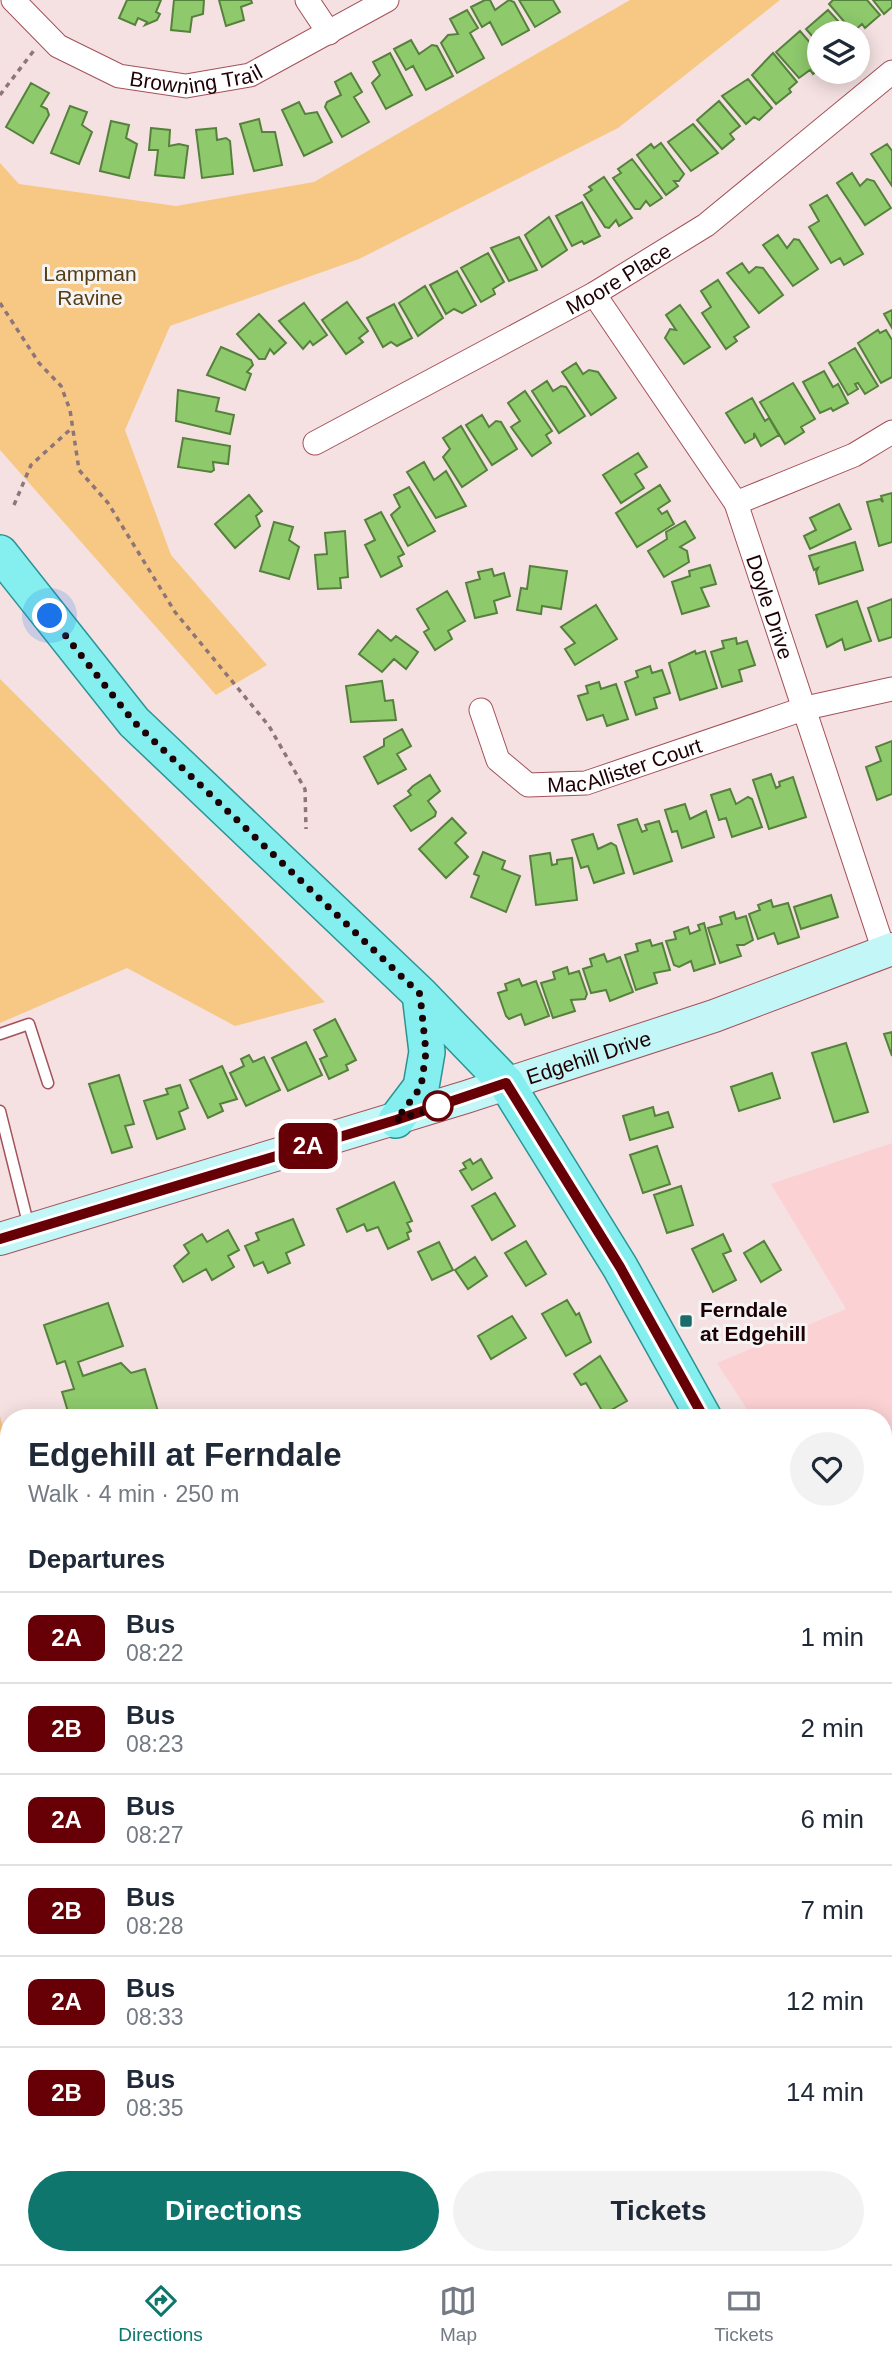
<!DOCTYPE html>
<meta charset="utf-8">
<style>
:root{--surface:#fff;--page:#f2f2f3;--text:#1f2937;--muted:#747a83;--line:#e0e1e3;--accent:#0f766e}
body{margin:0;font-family:Helvetica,sans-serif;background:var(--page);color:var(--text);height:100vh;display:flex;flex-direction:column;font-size:26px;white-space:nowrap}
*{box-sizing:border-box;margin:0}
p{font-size:23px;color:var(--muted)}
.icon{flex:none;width:38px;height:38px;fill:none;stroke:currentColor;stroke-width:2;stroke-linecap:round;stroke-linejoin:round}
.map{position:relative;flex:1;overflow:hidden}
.panel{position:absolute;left:0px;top:1409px;width:892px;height:856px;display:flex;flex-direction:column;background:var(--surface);border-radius:28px 28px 0 0;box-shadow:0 4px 18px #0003}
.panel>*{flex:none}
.badge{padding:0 14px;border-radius:10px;font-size:24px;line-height:46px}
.controls{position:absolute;left:807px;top:21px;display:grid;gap:14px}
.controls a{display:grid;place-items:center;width:63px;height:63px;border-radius:50%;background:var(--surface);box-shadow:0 4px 18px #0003;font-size:35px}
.you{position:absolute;width:35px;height:35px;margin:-18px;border:5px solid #fff;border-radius:50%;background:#1a73e8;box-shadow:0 0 0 10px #1a73e833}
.map>.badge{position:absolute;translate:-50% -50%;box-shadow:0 0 0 4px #fff}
h2{padding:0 28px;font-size:26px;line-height:63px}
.round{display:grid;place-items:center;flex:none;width:74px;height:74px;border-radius:37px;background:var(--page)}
.headline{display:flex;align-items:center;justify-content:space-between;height:119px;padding:0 28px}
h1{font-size:33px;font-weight:700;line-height:52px}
.action{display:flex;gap:14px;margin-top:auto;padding:14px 28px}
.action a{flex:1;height:80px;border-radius:42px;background:var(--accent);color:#fff;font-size:28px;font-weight:700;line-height:80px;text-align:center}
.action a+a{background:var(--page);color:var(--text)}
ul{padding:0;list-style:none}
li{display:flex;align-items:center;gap:21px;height:91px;padding:0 28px;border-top:2px solid var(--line)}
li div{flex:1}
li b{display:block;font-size:26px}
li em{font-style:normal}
li .badge{min-width:77px;font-weight:700;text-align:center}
.tab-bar{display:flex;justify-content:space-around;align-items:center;height:98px;border-top:2px solid var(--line);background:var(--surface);font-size:19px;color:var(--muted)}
.tab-bar a{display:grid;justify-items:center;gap:4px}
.tab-bar .current{color:var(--accent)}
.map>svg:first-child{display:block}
.built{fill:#fcd1d3}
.green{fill:#f7c784}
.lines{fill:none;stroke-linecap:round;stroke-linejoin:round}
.stream{stroke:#5798e9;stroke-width:6}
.building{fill:#8ec96c;stroke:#56813c;stroke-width:2}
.lane-casing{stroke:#a4515a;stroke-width:13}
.street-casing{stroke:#a4515a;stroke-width:25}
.secondary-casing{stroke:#a4515a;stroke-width:34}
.primary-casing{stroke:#2c9395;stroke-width:38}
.path{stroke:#8e7578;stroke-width:3.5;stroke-dasharray:5 5;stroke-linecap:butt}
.lane{stroke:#fff;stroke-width:10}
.street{stroke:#fff;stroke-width:23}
.secondary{stroke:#c2f6f7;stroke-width:32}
.primary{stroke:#85eeee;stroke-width:35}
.line-casing{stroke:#fff;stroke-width:16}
.line{stroke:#660006;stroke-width:10}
.walk{stroke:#1e0105;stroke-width:7;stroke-dasharray:0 12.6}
.stop-dot{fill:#fff;stroke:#660006;stroke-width:3.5}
.poi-dot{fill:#1d6a6a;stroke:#f4f4f4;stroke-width:2.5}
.labels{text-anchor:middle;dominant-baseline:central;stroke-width:6;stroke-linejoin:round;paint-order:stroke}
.street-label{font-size:21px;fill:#1e0105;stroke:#f4f4f4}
.park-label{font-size:21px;fill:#573d13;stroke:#f4f4f4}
.poi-label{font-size:21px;font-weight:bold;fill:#1e0105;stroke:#f4f4f4;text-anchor:start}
</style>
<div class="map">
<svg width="892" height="2264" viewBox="0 0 892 2264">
<rect width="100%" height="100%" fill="#f5e1e2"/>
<path class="built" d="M892 1143V1639L884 1626V1418L752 1417 717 1363 846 1309 771 1184Z
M884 1790 892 1803V2264H429L424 2256H884Z"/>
<path class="green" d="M630 0H780L618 128 359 259 170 326 125 430 171 555 267 665 216 695 0 450V163L19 184 176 206 314 182Z
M0 679 325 1002 235 1026 127 968 0 1023Z
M0 1416 9 1449V2181L0 2173Z
M88 2256H286L291 2264H97Z"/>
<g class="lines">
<path class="stream" d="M0 2142 9 2149
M129 2256 138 2264"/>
</g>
<path class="building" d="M127 0H161L156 12 160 14 157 20 145 25 147 22 138 18 135 25 119 18Z
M174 0H204L203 14 192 17 190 32 171 30Z
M219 0H251L252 3 241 7 244 20 226 26Z
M485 0H490L495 10 509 0 514 2 529 30 502 45 490 22 482 27 471 7Z
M519 0H553L560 12 535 27Z
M833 0H867L880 15 865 28 862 24 853 32 829 4Z
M873 0H892V7L884 14Z
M467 10 478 28 470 33 484 58 457 73 441 43 448 35 458 34 450 19Z
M828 10 849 33H819V44L806 29Z
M800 31 819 53V69L813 74 810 70 799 78 776 52Z
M411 40 419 54 432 45 437 46 453 76 426 90 413 66 406 70 394 49Z
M390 53 412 95 386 109 372 83 380 75 373 62Z
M773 53 797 82 789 89 791 92 776 104 752 75Z
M351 73 362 92 354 97 369 122 342 137 325 107 327 102 341 95 335 82Z
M748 79 772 108 759 120 754 117 746 124 722 96Z
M31 83 49 93 41 106 47 109 49 115 33 143 6 127Z
M719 101 740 126 730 134 734 139 722 149 697 120Z
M299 102 305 114 317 112 332 142 304 156 282 110Z
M70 106 87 112 82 125 92 132 79 164 51 153Z
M259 119 262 132H275L282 165 254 171 240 124Z
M111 121 129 125 126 138 137 144 129 178 100 171Z
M693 124 718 153 691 171 668 142Z
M151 128 170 130 169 146 179 144 188 146 184 178 155 175 158 150H149Z
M216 128 217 140 226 138 230 141 233 174 202 178 196 130Z
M661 143 684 174 679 181H674L678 186 666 195 637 155 651 144 654 148Z
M887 144 892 151V186L871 154Z
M632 159 662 198 650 206 646 201 640 209H635L613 178 621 173 618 169Z
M852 173 860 186 867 179 874 181 891 208 865 225 837 183Z
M604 177 632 218 619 226 616 220 609 228 605 227 584 195 592 190 589 187Z
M827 195 863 254 844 265 840 258 831 263 809 227 819 221 810 205Z
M582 202 600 236 584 244 582 241 572 246 556 216Z
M549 217 567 250 542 267 525 235Z
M778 235 787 248 794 239 799 240 818 269 793 286 763 245Z
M519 237 537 270 509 281 491 248Z
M488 253 504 282 493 289 495 294 481 302 461 268Z
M742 263 749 273 756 267 763 268 783 295 759 313 727 273Z
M457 271 476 305 462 313 454 309 446 314 430 285Z
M718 280 749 327 734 337 737 341 726 349 702 313 711 307 701 291Z
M425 286 443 318 418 336 399 303Z
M347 302 368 331 359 338 363 342 346 354 322 320Z
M304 303 327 335 313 345 310 341 303 349 279 321Z
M394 304 412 338 397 346 391 342 383 347 367 318Z
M680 305 710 347 684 364 665 338 670 329 676 330 666 315Z
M892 310V328L884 314Z
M259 314 286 343 274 354 270 349 265 359H259L237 334Z
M878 330 880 333 886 330 892 340V377L881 383 858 343Z
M221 347 251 360 253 365 247 372 251 374 245 390 207 375Z
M855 348 878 386 865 394 858 383 855 384 858 389 848 395 829 363Z
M576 363 583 374 589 370 598 372 616 398 591 415 562 372Z
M824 371 833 387 838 384 848 403 833 411 831 408 820 413 803 382Z
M547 381 553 391 561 386 566 387 585 416 559 433 532 391Z
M793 383 815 419 801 427 804 432 785 444 760 402Z
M178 390 219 398 216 411 234 415 230 434 176 421Z
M525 391 552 431 546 435 551 443 532 456 511 427 520 421 508 403Z
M752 398 765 421 769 418 779 435 761 446 754 433V438L745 443 726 413Z
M482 415 489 427 496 421 501 422 517 449 492 465 466 425Z
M461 426 487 470 462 487 443 457 450 449 443 438Z
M183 438 230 446 228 464 213 462 214 470 211 472 178 467Z
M638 453 647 467 635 474 644 488 621 503 603 475Z
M424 462 434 480 446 471 466 506 436 518 407 472Z
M660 485 670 501 658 509 662 514 667 511 674 524 637 547 616 513Z
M409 487 435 531 408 546 391 515 400 507 394 495Z
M892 493V542L879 546 867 502 880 499 883 502 881 496Z
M249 495 262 511 256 516 260 526 235 548 215 524Z
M839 504 851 529 810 549 804 536 816 530 810 518Z
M381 512 404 554 398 557 402 566 381 577 365 545 375 540 365 520Z
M685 521 695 538 680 547 687 551 689 562 664 577 648 551 667 539 666 532Z
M274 522 293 527 289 540 299 547 289 579 260 571Z
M345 531 348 577 340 578 341 588 318 589 315 555 327 554 325 533Z
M855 542 863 570 819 584 816 572 818 568 814 570 809 556Z
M710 565 716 584 701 588 709 606 682 614 672 582 690 576 689 571Z
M530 566 567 571 561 609 542 606 541 614 517 610 521 588 527 589Z
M492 569 494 576 504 573 510 596 494 601 497 613 475 618 466 583 480 579 478 572Z
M447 591 465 621 448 631 452 639 435 650 424 632 429 629 417 609Z
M892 599V637L879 641 868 608Z
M857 601 871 641 845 650 842 639 827 647 816 615Z
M596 605 617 639 575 665 565 649 575 643 561 627Z
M378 630 391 641 396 636 418 652 406 669 394 659 382 672 359 654Z
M736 638 737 644 747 641 755 665 739 670 742 681 722 687 711 652 724 648 722 641Z
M695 651 696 654 705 651 717 688 680 700 669 663Z
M650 666 652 673 662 670 670 693 654 698 657 708 636 715 625 682 638 677 636 671Z
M382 681 385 701 393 700 396 720 351 722 346 686Z
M599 682 601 689 616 684 628 719 607 726 603 715 587 720 578 696 588 693 586 686Z
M402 729 411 746 397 754 406 769 378 784 364 757 384 746V739Z
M892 741V794L877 800 866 767 881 761 876 747Z
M771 774 776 788 780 786 779 782 793 777 806 817 769 829 753 780Z
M430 775 440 791 428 801 436 812 435 816 411 831 394 806 411 795 408 791 413 786Z
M730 789 736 804 748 797 752 799 762 827 732 837 726 818 719 820 711 795Z
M685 804 690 819 706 811 714 837 682 848 677 831 672 832 665 810Z
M452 818 466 833 455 843 468 857 446 878 419 849Z
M637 819 642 832 647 830 645 825 659 821 672 861 634 874 618 825Z
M593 834 598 849 611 843 616 846 624 873 594 883 588 866 581 868 572 840Z
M483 852 505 861 502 869 520 876 506 912 471 897 479 876 474 874Z
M550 853 552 865 557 864V860L572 858 577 900 536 905 530 856Z
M831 895 838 917 801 929 794 907Z
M771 900 773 907 788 903 799 937 778 944 774 933 758 939 749 914 760 910 758 905Z
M734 912 736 919 746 916 753 940 744 945H737L741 956 720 963 708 928 722 924 720 917Z
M704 923 715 964 694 971 691 961 679 967 674 965 666 941 676 939 674 932 688 927 690 934 700 930 698 925Z
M650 940 652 946 662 943 670 970 654 973 657 983 636 990 625 955 638 951 636 944Z
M604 954 607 962 620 957 633 992 610 1001 606 990 591 993 583 969 592 966 590 959Z
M567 967 569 974 579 971 587 994 585 999 571 1000 575 1011 553 1018 541 983 555 979 553 972Z
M519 979 522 986 536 981 549 1016 525 1025 521 1014 509 1019 506 1016 498 993 507 990 505 984Z
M335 1019 356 1060 346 1065 348 1070 329 1079 320 1059 327 1056 314 1030Z
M892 1032V1056L884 1034Z
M306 1042 322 1075 288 1091 272 1058Z
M846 1043 868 1112 834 1122 812 1053Z
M249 1055 253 1062 264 1057 280 1090 246 1106 230 1073 244 1066 241 1059Z
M222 1066 237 1099 220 1104 223 1111 208 1118 190 1080Z
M772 1073 780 1098 739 1111 731 1087Z
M119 1075 134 1124 125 1126 132 1147 112 1153 89 1084Z
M180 1085 188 1108 179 1112 185 1129 157 1139 144 1101 168 1094 166 1089Z
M653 1107 655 1116 668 1112 673 1127 630 1140 623 1116Z
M657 1146 670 1184 643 1193 630 1155Z
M470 1159 473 1164 481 1159 492 1178 472 1190 460 1171 466 1168 463 1163Z
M394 1182 412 1221 407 1223 411 1231 407 1233 409 1239 388 1249 378 1227 367 1231 364 1224 347 1232 337 1209Z
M681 1186 693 1225 667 1233 654 1195Z
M495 1193 515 1226 492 1240 472 1206Z
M293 1219 304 1245 286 1253 290 1263 268 1273 263 1262 254 1266 245 1246 259 1240 256 1233Z
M228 1230 239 1250 228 1256 234 1267 212 1280 206 1269 183 1282 174 1266 189 1253 184 1245 202 1234 207 1242Z
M723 1234 731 1251 723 1254 736 1280 713 1292 692 1249Z
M526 1241 546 1274 526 1286 505 1253Z
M764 1241 781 1270 761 1282 744 1253Z
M439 1242 453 1270 432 1280 418 1252Z
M475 1257 487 1276 468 1289 455 1270Z
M567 1300 576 1315 579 1313 591 1342 566 1356 542 1314Z
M108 1303 123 1346 78 1362 83 1376 121 1363 131 1373 145 1369 160 1418H70L62 1392 74 1389 65 1361 57 1364 44 1325Z
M512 1316 526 1338 491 1359 478 1336Z
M600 1356 627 1401 604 1414 586 1383 581 1385 574 1374Z
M9 2248V2256H56L58 2264H1L0 2249Z"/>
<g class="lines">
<g class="lane-casing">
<path id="lane" d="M0 1034 29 1024 48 1083
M0 1111 29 1227"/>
</g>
<g class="street-casing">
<g id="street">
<path id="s1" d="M13 0 58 46 119 76 186 86 250 75 387 0"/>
<path d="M307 0 329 33"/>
<path id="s2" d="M594 294 736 503 884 951"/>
<path id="s3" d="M315 443 594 294 706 225 892 72"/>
<path d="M736 503 854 455 892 432"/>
<path id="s4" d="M481 710 498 760 528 785 586 783 806 708 892 689"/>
</g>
</g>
<g class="secondary-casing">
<g id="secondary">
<path id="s5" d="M0 1239 466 1097 714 1016 892 949"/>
</g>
</g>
<g class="primary-casing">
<path id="primary" d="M0 553 134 722 420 994 506 1083 620 1267 704 1418
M396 1120 421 1087 427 1052 420 994
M884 1734 892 1748"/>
</g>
<path class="path" d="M0 95 35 49
M0 303 39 363 61 386 70 410 79 470 108 503 175 612 269 726 305 789 306 829
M14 505 31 465 73 427"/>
<use href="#lane" class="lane"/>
<use href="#street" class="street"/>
<use href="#secondary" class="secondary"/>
<use href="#primary" class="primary"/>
</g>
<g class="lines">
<g class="line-casing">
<path id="line" d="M0 1239 396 1120 506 1083 620 1267 704 1418"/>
</g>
<use href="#line" class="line"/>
<path class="walk" d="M50 616 134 722 420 994 426 1052 421 1087 396 1120 443 1105 438 1106"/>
</g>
<circle class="stop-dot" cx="438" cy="1106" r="14"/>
<rect class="poi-dot" x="679" y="1314" width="14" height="14" rx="3.5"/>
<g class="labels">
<g class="street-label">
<text stroke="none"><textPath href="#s1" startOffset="210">Browning Trail</textPath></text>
<text stroke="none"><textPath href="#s3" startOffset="345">Moore Place</textPath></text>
<text stroke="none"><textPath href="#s2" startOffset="362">Doyle Drive</textPath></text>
<text stroke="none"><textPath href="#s4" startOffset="191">MacAllister Court</textPath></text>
<text stroke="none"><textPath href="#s5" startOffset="616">Edgehill Drive</textPath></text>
</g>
<g class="park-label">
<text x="90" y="273">Lampman<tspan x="90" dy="24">Ravine</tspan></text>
</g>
<g class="poi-label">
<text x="700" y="1309">Ferndale<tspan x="700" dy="24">at Edgehill</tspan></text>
</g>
</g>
</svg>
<div class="controls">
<a><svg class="icon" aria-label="layers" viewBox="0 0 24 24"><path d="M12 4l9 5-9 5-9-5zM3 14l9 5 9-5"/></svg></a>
</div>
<div class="you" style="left:50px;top:616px"></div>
<b class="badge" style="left:308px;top:1146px;background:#660006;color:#fff">2A</b>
<section class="panel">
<div class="headline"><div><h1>Edgehill at Ferndale</h1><p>Walk · 4 min · 250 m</p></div><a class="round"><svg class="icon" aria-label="heart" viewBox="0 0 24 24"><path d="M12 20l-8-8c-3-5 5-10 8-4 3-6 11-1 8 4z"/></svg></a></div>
<h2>Departures</h2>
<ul>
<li><span class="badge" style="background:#660006;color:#fff">2A</span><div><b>Bus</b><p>08:22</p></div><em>1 min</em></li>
<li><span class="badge" style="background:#660006;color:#fff">2B</span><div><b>Bus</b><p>08:23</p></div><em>2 min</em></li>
<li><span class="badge" style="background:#660006;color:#fff">2A</span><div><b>Bus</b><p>08:27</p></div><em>6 min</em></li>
<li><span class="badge" style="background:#660006;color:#fff">2B</span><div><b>Bus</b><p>08:28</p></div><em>7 min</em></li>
<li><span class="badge" style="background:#660006;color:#fff">2A</span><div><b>Bus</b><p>08:33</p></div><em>12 min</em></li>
<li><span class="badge" style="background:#660006;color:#fff">2B</span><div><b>Bus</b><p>08:35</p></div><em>14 min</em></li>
</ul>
<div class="action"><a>Directions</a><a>Tickets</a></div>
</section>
</div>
<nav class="tab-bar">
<a class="current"><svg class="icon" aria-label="directions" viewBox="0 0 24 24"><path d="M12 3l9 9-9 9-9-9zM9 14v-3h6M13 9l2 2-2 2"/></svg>Directions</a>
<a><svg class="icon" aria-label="map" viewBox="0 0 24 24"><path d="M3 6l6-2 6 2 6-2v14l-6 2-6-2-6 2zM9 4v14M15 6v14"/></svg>Map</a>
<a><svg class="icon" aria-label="tickets" viewBox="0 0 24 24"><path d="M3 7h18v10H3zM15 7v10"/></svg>Tickets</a>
</nav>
